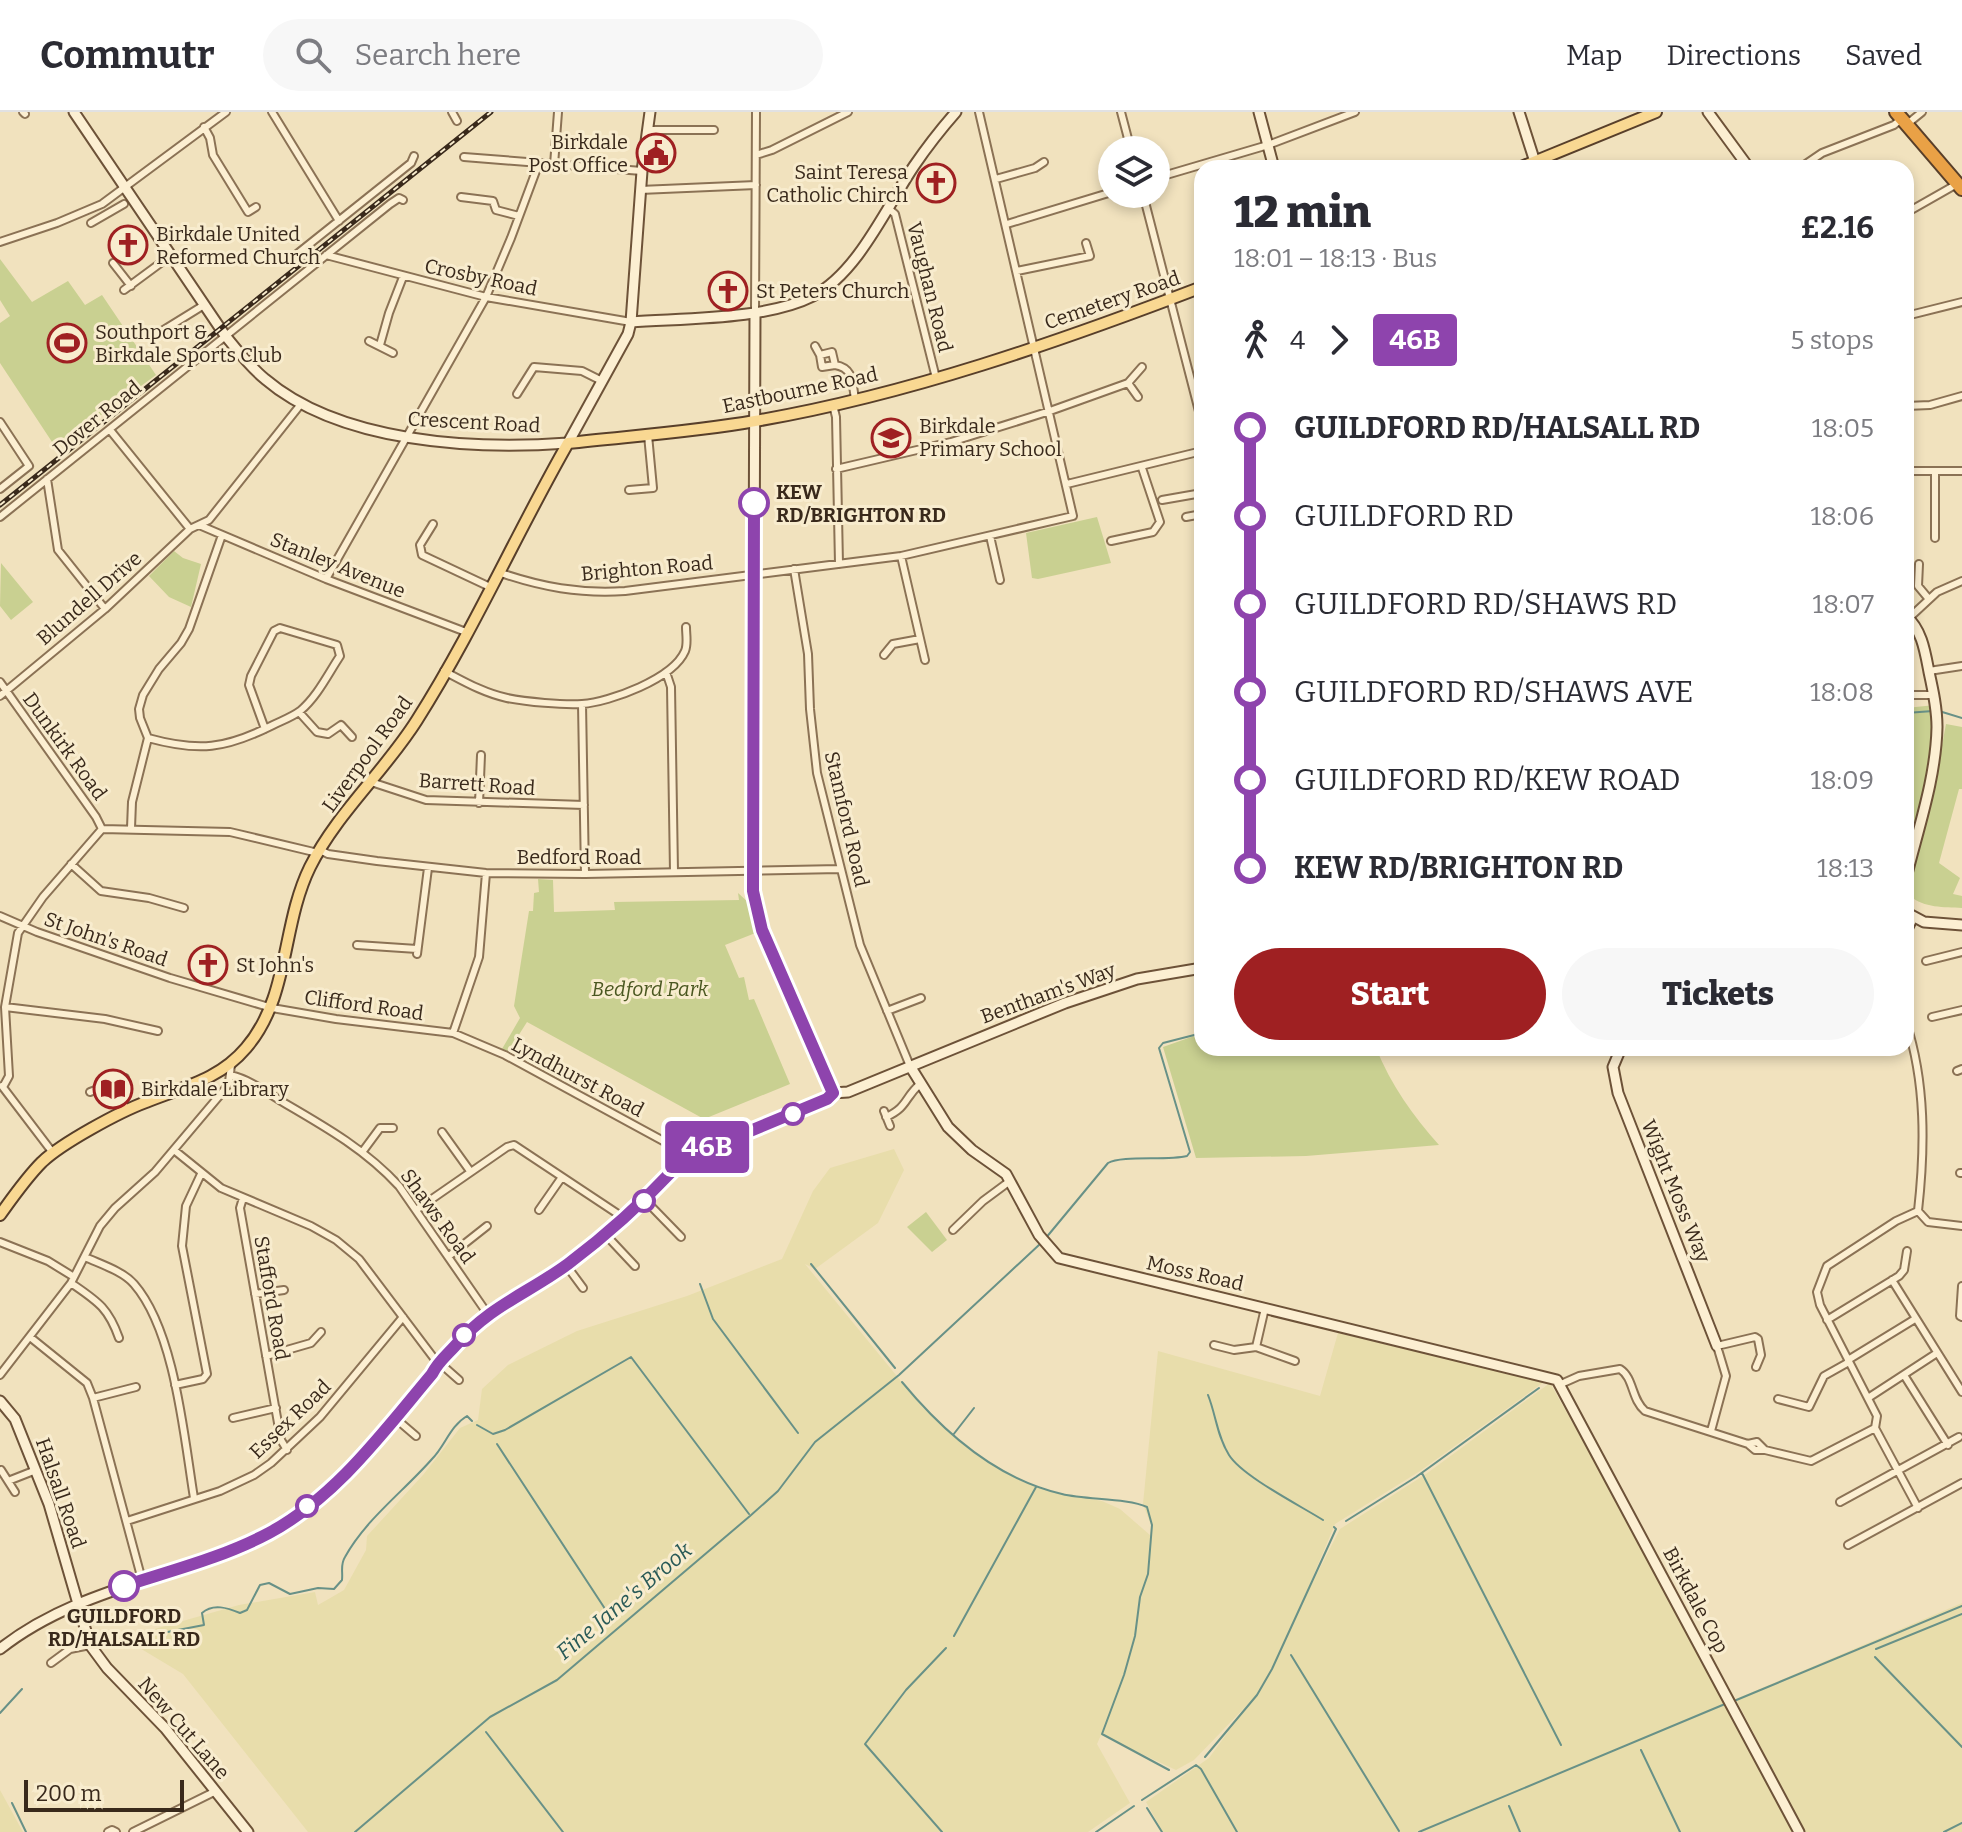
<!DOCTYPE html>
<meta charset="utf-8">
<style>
:root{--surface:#fff;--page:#f7f7f7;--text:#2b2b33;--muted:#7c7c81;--line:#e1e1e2;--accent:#9f2022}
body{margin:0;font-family:Bitter,serif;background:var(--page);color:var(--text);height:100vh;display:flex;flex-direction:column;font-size:30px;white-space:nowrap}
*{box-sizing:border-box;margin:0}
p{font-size:26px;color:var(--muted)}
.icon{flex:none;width:44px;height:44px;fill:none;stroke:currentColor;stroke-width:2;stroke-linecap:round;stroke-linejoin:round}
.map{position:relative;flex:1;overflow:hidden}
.drawer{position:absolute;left:1194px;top:48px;width:720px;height:896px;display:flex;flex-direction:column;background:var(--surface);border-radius:24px;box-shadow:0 4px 12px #0003}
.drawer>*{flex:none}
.badge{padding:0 16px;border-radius:6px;font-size:28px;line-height:52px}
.fabs{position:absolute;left:1098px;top:24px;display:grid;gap:16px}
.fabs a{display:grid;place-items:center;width:72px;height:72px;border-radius:50%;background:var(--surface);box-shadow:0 4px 12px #0003;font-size:40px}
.scale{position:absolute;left:24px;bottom:20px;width:160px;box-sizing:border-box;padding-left:8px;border:4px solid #39291b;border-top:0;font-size:22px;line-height:28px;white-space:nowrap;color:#39291b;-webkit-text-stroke:6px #f8ecce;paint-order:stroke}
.map>.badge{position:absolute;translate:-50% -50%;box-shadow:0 0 0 4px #fff}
.legs{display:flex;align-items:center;gap:12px;height:88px;padding:0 40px;font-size:26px}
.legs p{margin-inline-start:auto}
.head{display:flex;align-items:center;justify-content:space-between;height:136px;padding:0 40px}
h1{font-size:44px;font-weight:800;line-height:60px}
.action{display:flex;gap:16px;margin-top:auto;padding:16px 40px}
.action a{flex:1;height:92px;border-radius:48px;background:var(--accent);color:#fff;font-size:32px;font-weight:800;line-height:92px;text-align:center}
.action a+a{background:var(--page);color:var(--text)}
ul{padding:0 40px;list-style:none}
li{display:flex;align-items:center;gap:28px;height:88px;font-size:30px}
li i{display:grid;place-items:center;width:12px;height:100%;margin:0 10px;background:currentColor}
li i::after{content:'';width:20px;height:20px;margin:-10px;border:6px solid;border-radius:50%;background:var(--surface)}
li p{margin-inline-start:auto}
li:first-child i{background:linear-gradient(#0000 50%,currentColor 0)}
li:last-child i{background:linear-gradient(currentColor 50%,#0000 0)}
header{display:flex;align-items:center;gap:48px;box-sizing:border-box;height:112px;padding:0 40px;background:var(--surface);border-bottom:2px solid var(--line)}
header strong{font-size:38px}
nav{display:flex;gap:44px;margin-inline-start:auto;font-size:28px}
.search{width:560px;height:72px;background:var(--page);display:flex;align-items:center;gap:20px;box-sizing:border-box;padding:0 28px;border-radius:44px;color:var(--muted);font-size:30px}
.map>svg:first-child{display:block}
.farmland{fill:#e8ddab}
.green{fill:#c9d091}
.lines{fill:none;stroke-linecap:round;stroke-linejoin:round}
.stream{stroke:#689187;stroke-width:2}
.street-casing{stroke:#8b7255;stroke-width:10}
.secondary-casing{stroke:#6d5238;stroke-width:13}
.primary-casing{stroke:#583f2a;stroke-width:14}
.highway-casing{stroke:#583f2a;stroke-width:16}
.street{stroke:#fcefd2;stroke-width:6}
.secondary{stroke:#fcefd2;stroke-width:9}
.primary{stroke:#f9d892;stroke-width:10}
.highway{stroke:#e9a146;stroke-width:12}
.rail-casing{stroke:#39291b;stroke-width:5}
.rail{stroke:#f8ecce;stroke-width:2;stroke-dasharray:6;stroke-linecap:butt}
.line-1-casing{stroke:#fff;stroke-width:18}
.line-1{stroke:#8e44ad;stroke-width:12}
.stop-1-dot{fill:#fff;stroke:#8e44ad;stroke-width:4}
.labels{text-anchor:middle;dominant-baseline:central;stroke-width:6;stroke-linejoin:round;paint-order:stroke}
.poi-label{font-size:20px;fill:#39291b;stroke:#f8ecce;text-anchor:start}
.street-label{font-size:20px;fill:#39291b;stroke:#f8ecce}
.stop-label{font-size:20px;font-weight:bold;fill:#39291b;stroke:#f8ecce;text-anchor:start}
.park-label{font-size:20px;font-style:italic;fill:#4a5720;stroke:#f8ecce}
.water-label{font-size:22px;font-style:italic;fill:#295a57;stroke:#f8ecce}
</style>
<header>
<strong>Commutr</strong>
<div class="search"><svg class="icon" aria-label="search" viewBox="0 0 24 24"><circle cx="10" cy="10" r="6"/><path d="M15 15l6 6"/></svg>Search here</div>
<nav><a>Map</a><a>Directions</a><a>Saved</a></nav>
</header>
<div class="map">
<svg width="1962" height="1720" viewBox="0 0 1962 1720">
<rect width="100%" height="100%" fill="#f1e2be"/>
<path class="farmland" d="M894 1037 904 1058 878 1111 815 1157 805 1152 923 1296 971 1339 1024 1370 1053 1380 1102 1389 1120 1397 1150 1423 1151 1413 1143 1392 1158 1239 1320 1284 1338 1221 1544 1270 1420 1359 1335 1412 1301 1493 1340 1417 1426 1362 1550 1271 1729 1587 1795 1720H1163L1146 1690 1209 1646 1250 1590 1194 1648 1176 1658 1101 1623 1097 1632 1130 1691 1088 1720H308L183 1562 123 1526 239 1493 315 1480 318 1493 332 1485 344 1478 366 1438 367 1424 423 1363 460 1316 478 1308 482 1277 508 1253 577 1219 687 1184 782 1147 813 1079 830 1056Z
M1962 1491V1720H1805L1736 1587Z
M0 1678 23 1720H0Z"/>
<path class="green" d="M0 147 32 190 68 169 85 193 102 183 156 263 56 336 0 251V211L10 204 0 188Z
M1097 405 1111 451 1038 467 1032 466 1026 421Z
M174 439 183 446 201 452 191 495 169 485 149 464Z
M1 451 33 490 11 508 0 494Z
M1935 593 1937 614 1906 759V596Z
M1946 612 1962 615V677H1959L1939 751 1960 766 1953 782 1962 784V796C1944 795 1924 796 1910 784L1909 776 1935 671Z
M538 767 553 768 554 800 615 798 614 790 739 788 738 781 748 790 758 820 725 833 739 866 744 865 749 888 754 887 790 972 704 1007 527 910 508 940 502 937 520 906 514 894 529 799H533L534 781 539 780Z
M1194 924 1202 925V936H1376C1391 973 1413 1004 1439 1033L1306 1044 1196 1046 1163 935Z
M926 1100 947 1128 932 1140 907 1115Z"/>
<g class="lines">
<path class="stream" d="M1939 599 1962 606
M1906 601 1933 599
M1045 1127 1108 1051C1122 1043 1167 1049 1187 1044L1190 1040 1159 936 1163 931 1202 921
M811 1152 895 1256
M700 1172 713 1207 798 1321
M902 1270C944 1321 996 1367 1062 1382 1086 1388 1127 1386 1147 1395L1152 1413 1148 1462 1140 1485 1135 1524 1124 1563 1102 1622 1169 1658
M1208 1283C1216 1303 1217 1324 1229 1343 1242 1364 1299 1393 1323 1408
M477 1313 493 1322 505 1318 631 1245 749 1402
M953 1323 974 1296
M497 1332 613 1509
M1422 1361 1561 1633
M1346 1409 1416 1365 1539 1276
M149 1520 157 1522 204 1513 202 1501C213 1491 228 1496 240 1501L247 1498 260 1473 269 1471 290 1482 318 1476 334 1477 342 1468C343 1459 340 1453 345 1445 366 1407 404 1379 432 1347 445 1334 450 1314 467 1304L472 1309
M954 1524 1036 1375
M1876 1537 1962 1502
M1291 1543 1399 1719
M1875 1545 1962 1635
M1734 1589 1962 1494
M0 1601 22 1577
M486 1620 563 1720
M1641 1638 1680 1720
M1205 1645 1257 1583 1272 1557 1336 1417 1334 1415
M1142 1688 1196 1653 1201 1657 1237 1720
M12 1691 26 1720
M1509 1694 1520 1720
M1147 1696 1162 1720
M355 1720 490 1605 557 1568 750 1404 778 1379 815 1330 899 1263 1040 1132
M942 1720 865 1632 906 1578 946 1536
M1096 1720 1134 1694
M1419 1720 1725 1592
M1944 1720 1962 1711"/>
<g class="street-casing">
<path id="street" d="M23 0 25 2
M272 0 339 109
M452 0 457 9
M1121 0 1131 38
M1906 13 1922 0
M204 15 210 26 213 43 248 100 256 95
M647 18H714
M756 43 772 38 848 0
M464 45 642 59
M554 53 558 0
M1800 56 1822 41 1894 13 1901 7
M1156 66 1268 33 1355 0
M996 67 1035 56 1044 50
M640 78 756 73
M1143 82 1202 311
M461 85 493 89 496 98 519 104
M888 96 895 102 936 266
M1906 101 1957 72
M91 111 124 92
M1007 112 1112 80
M0 130 57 111 102 92 226 0
M326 143 486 185 631 210
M292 146 411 51 414 44
M113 151 131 174
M1017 159 1090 144 1086 131
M124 178 170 144
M755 200 756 0
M1906 204 1962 190
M157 222 204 193
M369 229 393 241
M380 233 389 201 403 165
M815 234 820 243 832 240 835 253C854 256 852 271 855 287
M820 243 822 255 835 253
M1128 271 1138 285
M517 282 534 255 582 259 602 269
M833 293 836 305 839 452
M1906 294 1930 293 1962 284
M0 310 29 354 0 377
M110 318 190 417
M836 357 951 330 1050 299 1128 271 1142 255
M1906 359H1962
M1935 359V426
M47 367 58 438 105 497
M1067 372 1202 339
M629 378 653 376 648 323
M1162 388 1202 381
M0 405 390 92 399 86 403 88
M1186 405 1202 402
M433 412 420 433 422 443 490 475
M199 413 326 467 466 520
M990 424 1000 468
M1111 429 1153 420 1160 410 1142 356
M901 444 925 548
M1919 452 1918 474 1928 486
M794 457 808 542 810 597 817 661 860 833 910 954
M498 460C541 475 580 482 625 479L901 444 1073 404 979 0
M326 467 486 185 511 126 539 51
M1909 506 1937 480 1962 469
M884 543 893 532 920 527
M444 559C465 570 484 581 507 586 527 590 562 593 582 592 610 590 673 567 685 539 688 532 686 523 686 515
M1929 559 1962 554
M666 560 671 575 674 760
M0 570 96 705 102 717
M1906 583H1934
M0 584 105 497 190 417 209 408 301 292
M582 592 585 762
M299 600 317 620 328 622 341 613 352 625
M148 626C199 640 225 637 273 613 281 609 292 605 300 599 317 585 328 562 340 544L337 533 280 516 274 519 251 564 249 573 265 617
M371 670 426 688 584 693
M479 691 481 643
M131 716 132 690 148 626 140 606 139 597 143 583 159 557 181 531 189 517 222 423
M102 717 230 720 318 741
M320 738 328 742 377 749 486 761 585 762 840 757
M71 752 101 779 149 786 184 796
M0 804 37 820 170 866 272 896 336 907 453 921 505 943 667 1031 676 1037 680 1048
M357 833 417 837
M417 842 428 756
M1926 849 1962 840
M5 895 105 907 158 919
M887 899 921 886
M1932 905 1962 898
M1906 910C1926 971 1925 1036 1918 1099
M453 921 479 845 486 761
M1957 959 1962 957
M230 963C248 967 265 979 281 989 324 1014 365 1037 399 1074L487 1201
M114 971 125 966
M2 974 53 1041
M3 975 9 964 5 895 18 821 43 785 102 717
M90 980 114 971 126 998
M884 999 890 1014
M886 1005C908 995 904 986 920 972
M442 1020 470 1059
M174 1038 221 1076 311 1114 336 1128 359 1147 433 1245 459 1268
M363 1039 380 1016H393
M1960 1061H1962
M243 1086 240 1096 281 1328 287 1338
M645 1088 681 1125
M416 1098 507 1035 514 1033 624 1106
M539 1098 562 1065
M1918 1099 1928 1110 1962 1114
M953 1118 983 1089 1010 1069
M605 1122 635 1154
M0 1130 48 1149 74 1165
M449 1144 487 1114
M85 1145C100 1152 123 1159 134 1172 175 1219 184 1325 194 1386
M566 1153 583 1176
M1892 1168 1962 1280
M71 1171C97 1189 108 1195 119 1226
M1962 1174 1960 1204 1962 1205
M255 1182 284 1178
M1827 1208 1899 1164 1904 1158 1907 1139
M30 1225 87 1271 93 1286 142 1468
M1214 1233 1234 1238 1256 1235 1265 1196
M1256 1235 1295 1249
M266 1244 311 1231 321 1220
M1848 1248 1915 1207
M0 1263 71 1171 100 1114 115 1096 155 1060 225 977 229 970 231 953
M1904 1263 1948 1333
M1561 1272 1579 1264 1620 1257C1634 1266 1631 1287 1645 1299L1748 1332 1757 1330 1765 1338
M175 1273 203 1267 207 1262 182 1134 186 1094 201 1062
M93 1286 136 1275
M1868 1286 1937 1241
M1778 1287 1809 1295 1824 1264 1849 1250
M233 1306 276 1296
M395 1306 416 1324
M1875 1316 1918 1396
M1711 1319 1726 1264 1717 1234 1755 1225 1758 1227 1761 1243 1756 1255
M1748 1332 1755 1338H1765L1811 1349 1875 1316 1877 1304 1820 1193 1817 1180 1827 1154 1896 1109 1918 1099
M1 1358 15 1380
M8 1369 36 1358
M1840 1390 1959 1325
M127 1409 220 1379 254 1363 271 1351 320 1305 403 1205
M1848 1433 1962 1371
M51 1551 70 1537 90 1533
M108 1720 112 1718 116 1720
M133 1720 216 1679"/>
</g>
<g class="secondary-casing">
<path id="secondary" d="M74 0 224 222C237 238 249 254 265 267 340 331 474 338 568 331L628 222 631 210 642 59 650 0
M1259 0 1274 56
M1519 0 1535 50
M1708 0 1749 56
M755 200 753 779 762 818 833 981
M631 210C684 206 766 208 813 184 858 161 887 94 914 54 927 35 941 17 956 0
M1906 504C1922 518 1925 539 1929 560 1933 578 1937 596 1937 615 1936 666 1918 717 1906 766
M1909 802 1924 810 1962 813
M1906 819 1911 809 1908 801
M1621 936 1613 955 1618 981 1717 1234
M910 954 948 1015 972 1038 1006 1062 1039 1123 1059 1146 1557 1268 1799 1720
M0 1289 15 1307 49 1392 90 1533 107 1556 165 1616 248 1720
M0 1537C78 1475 180 1466 267 1422 335 1387 384 1319 432 1262L438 1250 487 1201 566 1153 605 1122 645 1088 677 1054 680 1048 827 987 833 981 848 980 1065 891 1137 867 1202 856"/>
</g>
<g class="primary-casing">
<path id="primary" d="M1519 56 1656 0
M0 1103C13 1085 26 1066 42 1050 62 1031 119 1000 146 990 183 975 219 968 246 936 290 885 281 814 310 755 337 701 385 659 417 608 473 520 516 422 568 331 630 324 693 320 755 309 907 283 1058 230 1202 175"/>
</g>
<g class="highway-casing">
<path id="highway" d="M1896 0 1962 77"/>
</g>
<use href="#street" class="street"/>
<use href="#secondary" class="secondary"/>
<use href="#primary" class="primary"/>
<use href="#highway" class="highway"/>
<g class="rail-casing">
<path id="rail" d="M0 393 491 0"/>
</g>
<use href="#rail" class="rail"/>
</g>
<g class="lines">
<g class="line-1-casing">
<path id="line-1" d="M124 1474C173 1458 224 1445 269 1421 336 1385 384 1319 432 1262 438 1250 446 1244 455 1234 491 1193 527 1182 568 1152 608 1122 643 1090 677 1054L680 1048 827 987 833 981 762 818 753 779 754 391"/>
</g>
<use href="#line-1" class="line-1"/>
</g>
<defs>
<g id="civic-ring" transform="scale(2)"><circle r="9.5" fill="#f8ecce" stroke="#9f2022" stroke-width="1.5"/><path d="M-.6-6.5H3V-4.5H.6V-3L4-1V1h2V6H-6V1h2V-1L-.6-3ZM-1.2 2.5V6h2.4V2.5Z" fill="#9f2022"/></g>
<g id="church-ring" transform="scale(2)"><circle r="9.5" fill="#f8ecce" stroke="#9f2022" stroke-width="1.5"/><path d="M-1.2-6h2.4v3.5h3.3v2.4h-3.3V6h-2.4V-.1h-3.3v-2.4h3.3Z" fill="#9f2022"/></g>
<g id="stadium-ring" transform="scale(2)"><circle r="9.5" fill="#f8ecce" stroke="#9f2022" stroke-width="1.5"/><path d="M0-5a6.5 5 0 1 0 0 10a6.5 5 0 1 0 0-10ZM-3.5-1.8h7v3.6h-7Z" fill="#9f2022"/></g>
<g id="school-ring" transform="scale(2)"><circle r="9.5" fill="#f8ecce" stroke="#9f2022" stroke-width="1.5"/><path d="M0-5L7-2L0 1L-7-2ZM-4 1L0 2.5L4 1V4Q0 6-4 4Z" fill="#9f2022"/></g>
<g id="library-ring" transform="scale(2)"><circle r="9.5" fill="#f8ecce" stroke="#9f2022" stroke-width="1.5"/><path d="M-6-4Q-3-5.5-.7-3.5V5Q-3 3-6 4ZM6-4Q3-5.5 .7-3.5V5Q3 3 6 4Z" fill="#9f2022"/></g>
</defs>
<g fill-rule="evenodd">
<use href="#civic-ring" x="656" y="41"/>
<use href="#church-ring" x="936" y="71"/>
<use href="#church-ring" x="128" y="133"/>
<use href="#church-ring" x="728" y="179"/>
<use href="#stadium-ring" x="67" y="231"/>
<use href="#school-ring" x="891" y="326"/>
<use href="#church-ring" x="208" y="853"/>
<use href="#library-ring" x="113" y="977"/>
</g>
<g class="stop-1-dot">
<circle cx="754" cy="391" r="14"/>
<circle cx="793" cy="1002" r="10"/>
<circle cx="644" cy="1089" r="10"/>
<circle cx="464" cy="1223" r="10"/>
<circle cx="307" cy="1394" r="10"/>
<circle cx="124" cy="1474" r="14"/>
</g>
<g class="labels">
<g class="poi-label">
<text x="628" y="30" text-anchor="end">Birkdale<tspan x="628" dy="23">Post Office</tspan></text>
<text x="908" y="60" text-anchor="end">Saint Teresa<tspan x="908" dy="23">Catholic Chirch</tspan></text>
<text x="156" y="122">Birkdale United<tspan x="156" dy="23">Reformed Church</tspan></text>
<text x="756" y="179">St Peters Church</text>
<text x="95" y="220">Southport &amp;<tspan x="95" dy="23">Birkdale Sports Club</tspan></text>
<text x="919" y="314">Birkdale<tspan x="919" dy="23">Primary School</tspan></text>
<text x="236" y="853">St John's</text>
<text x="141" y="977">Birkdale Library</text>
</g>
<g class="street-label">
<text transform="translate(481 165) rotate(12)">Crosby Road</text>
<text transform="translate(930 175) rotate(76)">Vaughan Road</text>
<text transform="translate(1112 188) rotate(-19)">Cemetery Road</text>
<text transform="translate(800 278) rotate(-12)">Eastbourne Road</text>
<text transform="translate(97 306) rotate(-39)">Dover Road</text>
<text transform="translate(474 310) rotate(3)">Crescent Road</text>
<text transform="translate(338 453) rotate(22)">Stanley Avenue</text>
<text transform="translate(647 456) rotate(-5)">Brighton Road</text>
<text transform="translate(89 486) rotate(-41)">Blundell Drive</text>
<text transform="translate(65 634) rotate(54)">Dunkirk Road</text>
<text transform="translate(367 642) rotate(-54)">Liverpool Road</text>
<text transform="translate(477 672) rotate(4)">Barrett Road</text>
<text transform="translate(847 707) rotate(77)">Stamford Road</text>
<text x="579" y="745">Bedford Road</text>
<text transform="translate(106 827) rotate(19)">St John's Road</text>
<text transform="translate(1048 881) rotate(-20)">Bentham's Way</text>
<text transform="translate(364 893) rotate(8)">Clifford Road</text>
<text transform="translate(578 965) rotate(28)">Lyndhurst Road</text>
<text transform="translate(1676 1079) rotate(68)">Wight Moss Way</text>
<text transform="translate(438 1104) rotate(54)">Shaws Road</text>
<text transform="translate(1195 1161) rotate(13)">Moss Road</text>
<text transform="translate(272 1186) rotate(80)">Stafford Road</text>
<text transform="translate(290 1307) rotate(-44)">Essex Road</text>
<text transform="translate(61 1381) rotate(71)">Halsall Road</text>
<text transform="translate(1696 1488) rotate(62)">Birkdale Cop</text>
<text transform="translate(184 1616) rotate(49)">New Cut Lane</text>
</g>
<g class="stop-label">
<text x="776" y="380">KEW<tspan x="776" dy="23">RD/BRIGHTON RD</tspan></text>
<text x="124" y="1504" text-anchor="middle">GUILDFORD<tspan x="124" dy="23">RD/HALSALL RD</tspan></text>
</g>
<g class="park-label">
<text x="650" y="877">Bedford Park</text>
</g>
<g class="water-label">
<text transform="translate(624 1489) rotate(-40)">Fine Jane's Brook</text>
</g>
</g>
</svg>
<div class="fabs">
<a><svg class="icon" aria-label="layers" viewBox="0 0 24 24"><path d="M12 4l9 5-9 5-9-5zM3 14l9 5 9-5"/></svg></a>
</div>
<div class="scale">200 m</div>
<b class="badge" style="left:707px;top:1035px;background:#8e44ad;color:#fff">46B</b>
<section class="drawer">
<div class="head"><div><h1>12 min</h1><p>18:01 – 18:13 · Bus</p></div><b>£2.16</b></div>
<div class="legs"><svg class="icon" aria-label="walk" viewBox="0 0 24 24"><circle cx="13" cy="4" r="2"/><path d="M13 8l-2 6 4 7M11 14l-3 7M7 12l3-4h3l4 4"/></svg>4<svg class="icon" aria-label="forward" viewBox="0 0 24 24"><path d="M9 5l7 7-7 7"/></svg><b class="badge" style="background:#8e44ad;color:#fff">46B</b><p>5 stops</p></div>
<ul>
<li><i style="color:#8e44ad"></i><b>GUILDFORD RD/HALSALL RD</b><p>18:05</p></li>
<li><i style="color:#8e44ad"></i><span>GUILDFORD RD</span><p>18:06</p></li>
<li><i style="color:#8e44ad"></i><span>GUILDFORD RD/SHAWS RD</span><p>18:07</p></li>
<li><i style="color:#8e44ad"></i><span>GUILDFORD RD/SHAWS AVE</span><p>18:08</p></li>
<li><i style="color:#8e44ad"></i><span>GUILDFORD RD/KEW ROAD</span><p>18:09</p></li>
<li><i style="color:#8e44ad"></i><b>KEW RD/BRIGHTON RD</b><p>18:13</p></li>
</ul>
<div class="action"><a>Start</a><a>Tickets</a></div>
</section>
</div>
